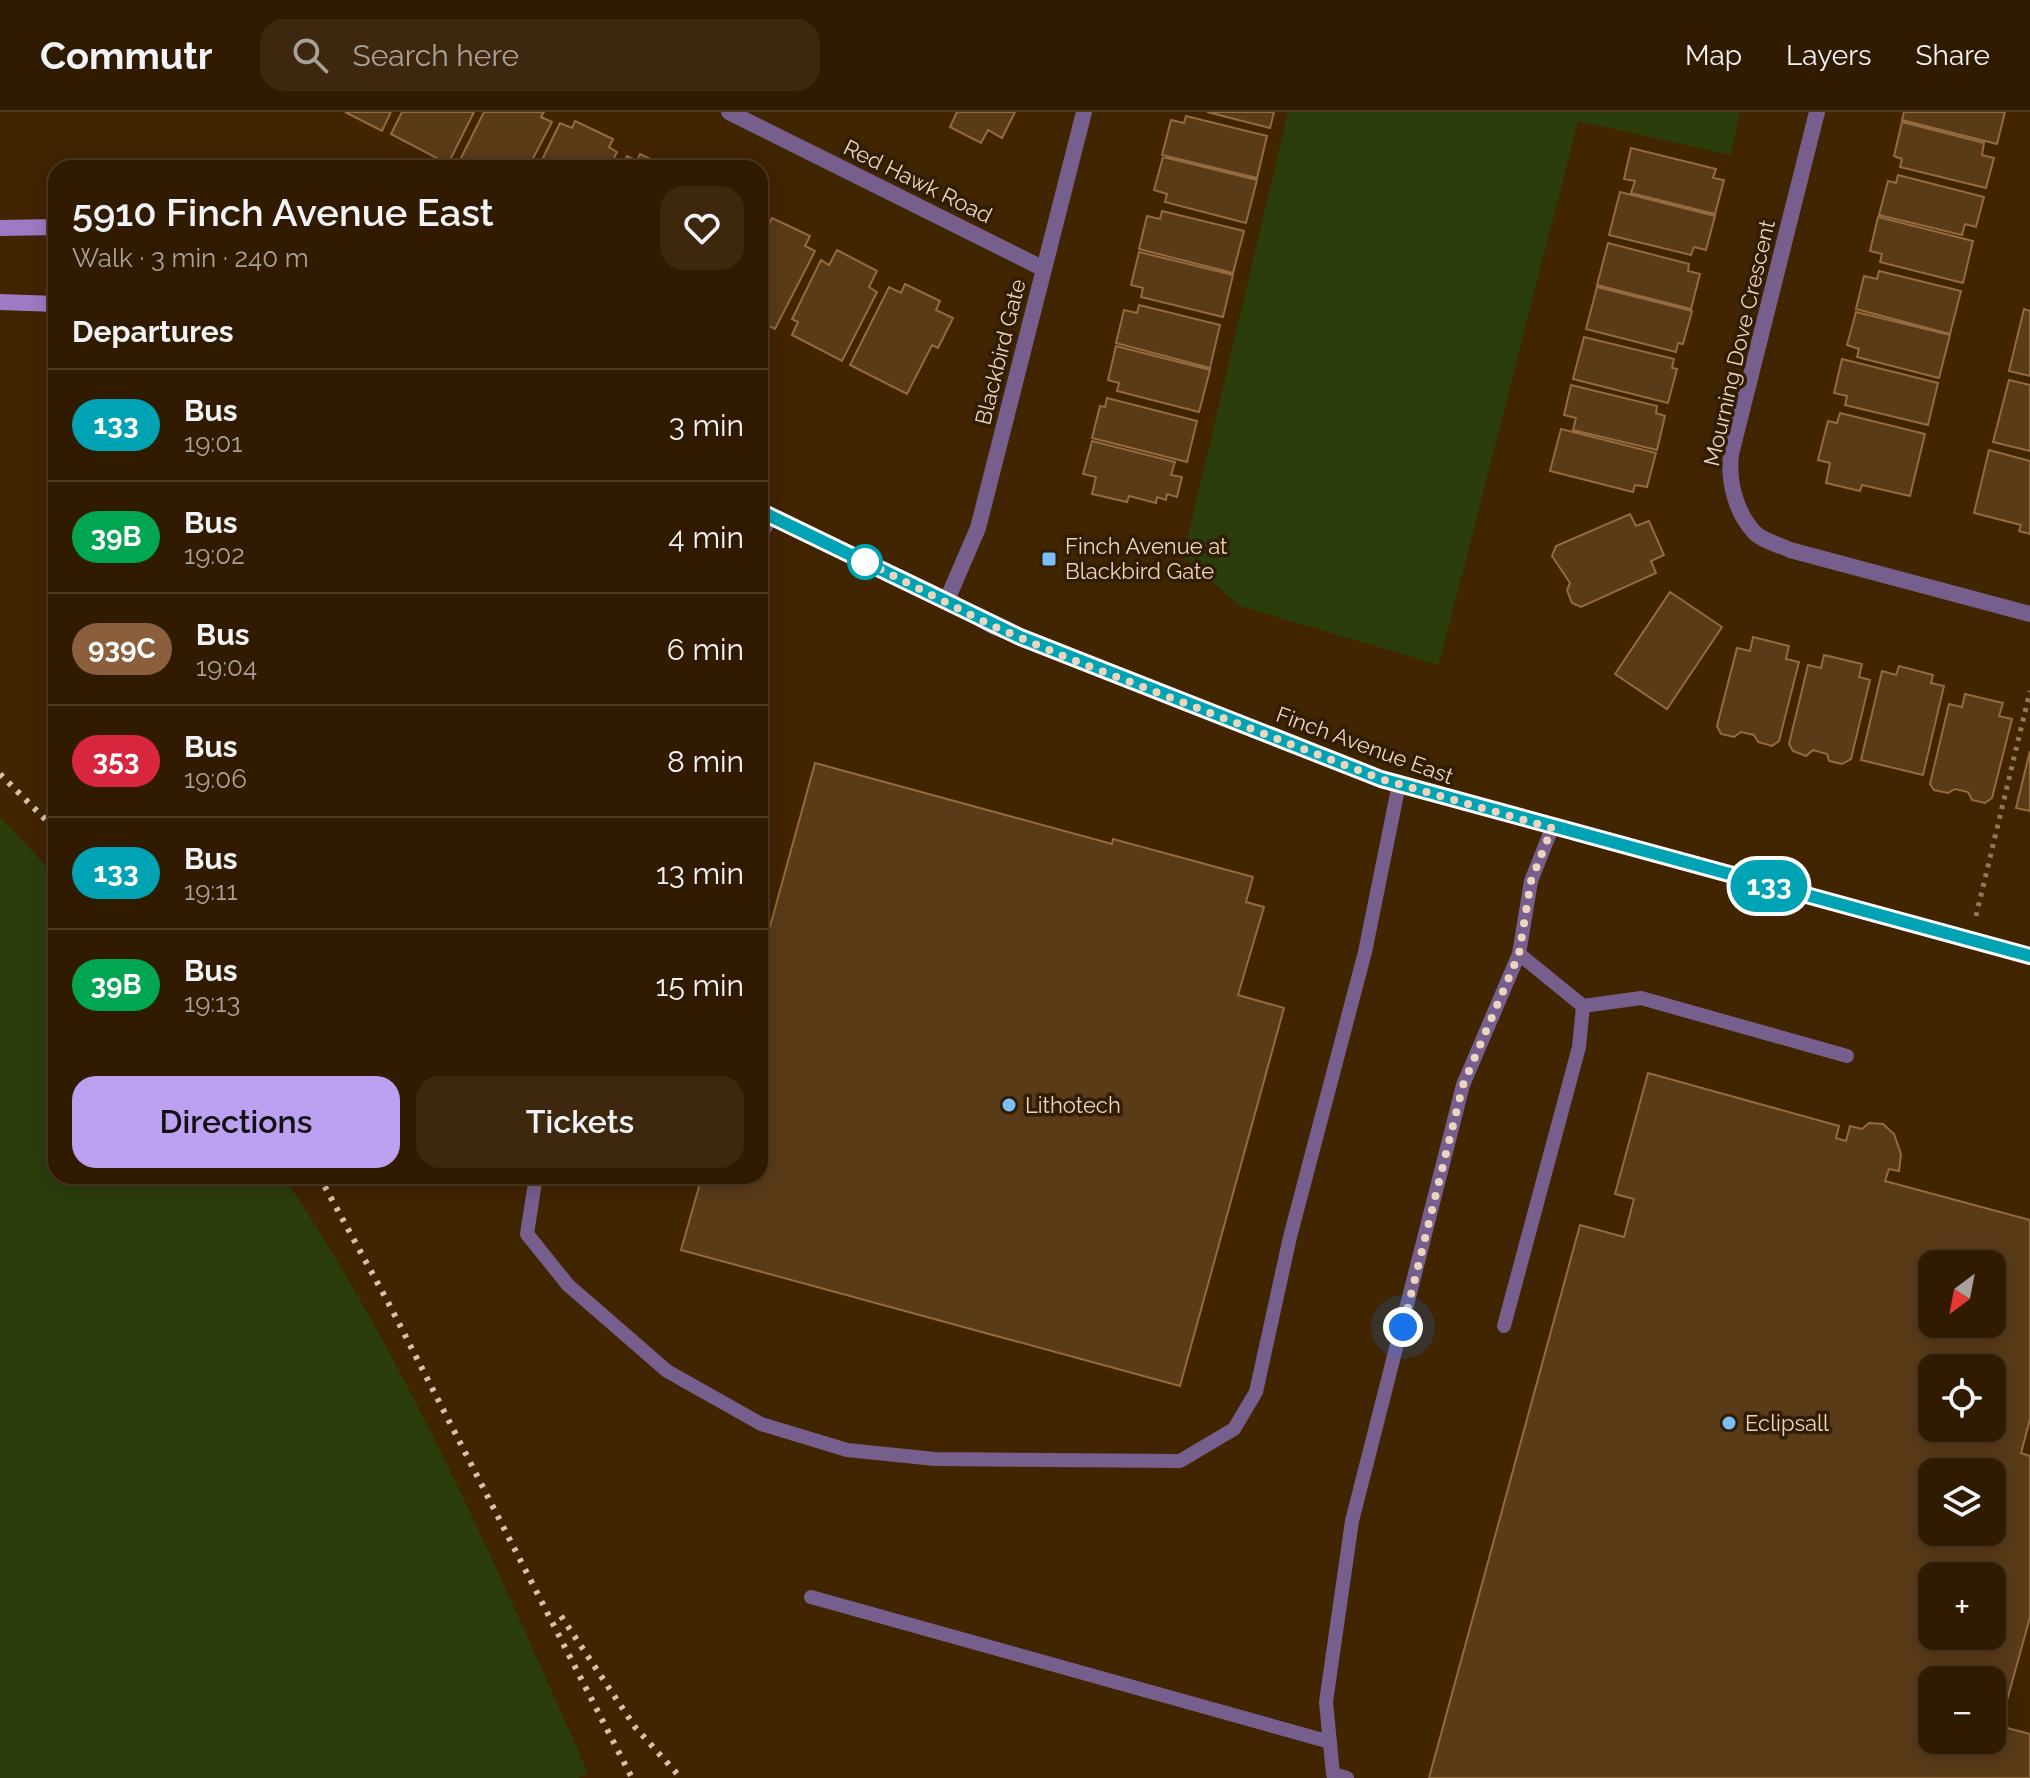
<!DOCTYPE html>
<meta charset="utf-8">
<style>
:root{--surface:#311b00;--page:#3d280f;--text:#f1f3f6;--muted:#a8a199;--line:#4c3922;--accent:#bca0f2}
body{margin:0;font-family:Raleway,sans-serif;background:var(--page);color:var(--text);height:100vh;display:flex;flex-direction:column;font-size:30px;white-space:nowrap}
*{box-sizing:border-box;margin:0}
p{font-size:26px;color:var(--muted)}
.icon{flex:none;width:44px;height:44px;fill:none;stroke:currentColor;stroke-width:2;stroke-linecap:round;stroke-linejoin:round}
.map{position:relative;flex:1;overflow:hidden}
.panel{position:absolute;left:48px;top:48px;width:720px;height:1024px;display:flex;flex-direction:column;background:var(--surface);border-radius:24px;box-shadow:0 4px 20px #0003,0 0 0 2px var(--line)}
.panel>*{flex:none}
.badge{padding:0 16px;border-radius:26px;font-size:28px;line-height:52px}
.needle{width:52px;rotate:212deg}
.buttons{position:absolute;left:1918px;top:1138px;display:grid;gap:16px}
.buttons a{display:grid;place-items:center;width:88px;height:88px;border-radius:16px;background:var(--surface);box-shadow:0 4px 20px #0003,0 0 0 2px var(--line);font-size:40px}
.you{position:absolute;width:40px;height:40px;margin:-20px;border:6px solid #fff;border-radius:50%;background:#1a73e8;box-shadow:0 0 0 12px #1a73e833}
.map>.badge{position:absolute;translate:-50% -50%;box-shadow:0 0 0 4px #fff}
h2{padding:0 24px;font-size:30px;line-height:72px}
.round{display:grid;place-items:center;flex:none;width:84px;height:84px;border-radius:24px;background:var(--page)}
.overview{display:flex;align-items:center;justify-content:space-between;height:136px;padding:0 24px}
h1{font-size:38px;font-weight:600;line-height:60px}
.cta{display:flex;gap:16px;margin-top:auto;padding:16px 24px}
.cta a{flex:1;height:92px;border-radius:24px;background:var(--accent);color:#111;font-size:32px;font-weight:600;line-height:92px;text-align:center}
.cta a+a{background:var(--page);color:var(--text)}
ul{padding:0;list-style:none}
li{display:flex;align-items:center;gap:24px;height:112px;padding:0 24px;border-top:2px solid var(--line)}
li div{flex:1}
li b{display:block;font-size:30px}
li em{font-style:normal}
li .badge{min-width:88px;font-weight:700;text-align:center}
header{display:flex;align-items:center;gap:48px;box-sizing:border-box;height:112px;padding:0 40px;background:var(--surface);border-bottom:2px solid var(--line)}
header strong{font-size:38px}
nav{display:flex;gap:44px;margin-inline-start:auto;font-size:28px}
.search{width:560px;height:72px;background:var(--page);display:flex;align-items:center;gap:20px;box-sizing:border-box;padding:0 28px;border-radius:24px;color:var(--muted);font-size:30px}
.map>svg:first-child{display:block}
.green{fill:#2c3d0c}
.building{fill:#593b18;stroke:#946a3e;stroke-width:2;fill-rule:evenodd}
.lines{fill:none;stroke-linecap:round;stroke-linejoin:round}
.path{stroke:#92785a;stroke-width:5;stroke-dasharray:4 6;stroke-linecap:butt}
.service{stroke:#765f8d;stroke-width:14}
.minor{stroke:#765f8d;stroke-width:16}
.secondary{stroke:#9f7ac4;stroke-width:16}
.rail{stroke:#d9c1a9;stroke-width:6;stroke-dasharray:4 8;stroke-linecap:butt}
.line-casing{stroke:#fff;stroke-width:18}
.line{stroke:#00a3b4;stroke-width:12}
.walk{stroke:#ecd5be;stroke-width:8;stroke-dasharray:0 14.4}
.poi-dot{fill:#7cbef9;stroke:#311d05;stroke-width:3}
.stop-dot{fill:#fff;stroke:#00a3b4;stroke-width:4}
.labels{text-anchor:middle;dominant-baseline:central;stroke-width:7;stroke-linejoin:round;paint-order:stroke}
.street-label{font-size:22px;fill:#ecd5be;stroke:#311d05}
.poi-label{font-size:22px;fill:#ecd5be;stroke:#311d05;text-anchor:start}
</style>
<header>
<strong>Commutr</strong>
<div class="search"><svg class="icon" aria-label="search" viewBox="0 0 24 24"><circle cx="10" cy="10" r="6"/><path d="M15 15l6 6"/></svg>Search here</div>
<nav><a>Map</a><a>Layers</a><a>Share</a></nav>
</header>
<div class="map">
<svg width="2030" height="1666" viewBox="0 0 2030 1666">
<rect width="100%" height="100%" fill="#412400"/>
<path class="green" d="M1288 0H1740L1731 43 1578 9 1439 553 1240 494 1183 445Z
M0 705 56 764V1064H283C409 1250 497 1457 588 1661L578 1666H0Z"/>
<path class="building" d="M345 0H391L382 19Z
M402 0H474L448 52 391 22Z
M484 0H544L541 5 552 10 528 56 457 54Z
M957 0H1015L1002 26 988 18 981 31 950 15Z
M1207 0H1274L1270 16Z
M1904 0H2005L1997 32 1902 8Z
M1186 4 1267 24 1257 66 1162 43 1171 8 1184 11Z
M575 9 613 27 609 35 617 40 609 56H538L560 11 572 16Z
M1902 10 1984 31 1982 43 1994 46 1986 76 1900 55 1902 47 1894 44Z
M1631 36 1716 57 1713 66 1724 68 1715 102 1631 81 1635 69 1624 67Z
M640 42 669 56H621L627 44 637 49Z
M1163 45 1257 68 1246 111 1165 90 1167 82 1154 78Z
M1898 63 1984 85 1976 115 1965 112 1962 123 1879 103 1888 69 1896 71Z
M1620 80 1715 104 1706 138 1694 135 1691 143 1609 123Z
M1162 99 1244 119 1233 161 1139 137 1147 104 1160 107Z
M1878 105 1973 129 1963 171 1880 150 1882 142 1870 139Z
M772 106 810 124 805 134 815 139 775 217 760 210V111L768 115Z
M1608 131 1689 152 1688 159 1700 162 1691 197 1597 173Z
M837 138 877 159 869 175 877 180 842 249 792 223 798 210 792 207 821 148 829 153Z
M1139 140 1233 163 1223 205 1141 185 1143 176 1131 173Z
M1879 159 1961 179 1950 222 1856 197 1864 164 1877 167Z
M905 172 940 189 936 198 953 206 938 236 932 233 907 282 850 253 889 175 901 181Z
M1597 175 1692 199 1683 232 1678 231 1676 240 1586 217Z
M1139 193 1220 213 1210 256 1116 231 1124 198 1137 201Z
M2024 197 2030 199V264L2009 259Z
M1856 200 1950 223 1939 266 1857 245 1859 237 1847 233Z
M1584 225 1674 247 1672 256 1677 257 1668 291 1573 267Z
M1116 234 1210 258 1199 300 1117 279 1119 271 1108 268Z
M1842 247 1938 271 1928 313 1845 293 1847 284 1834 281Z
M2009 268 2030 273V339L1993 330Z
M1571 273 1657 294 1656 301 1665 304 1657 338 1573 318 1576 306 1564 303Z
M1107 286 1197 309 1187 350 1092 326 1100 294 1105 295Z
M1840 301 1925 322 1910 384 1862 373 1860 379 1826 371 1830 351 1818 348 1828 309 1837 311Z
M1561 317 1656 341 1647 375 1635 373 1633 380 1550 359Z
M1092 329 1175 350 1171 363 1182 365 1177 385 1167 382 1166 388 1157 385 1156 391 1129 384 1127 390 1092 382 1096 365 1083 362Z
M1989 338 2030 349V422L2019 419 2021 413 1974 401Z
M1630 402 1636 414 1649 409 1664 443 1651 449 1656 461 1581 495 1572 491 1567 478 1570 471 1552 444 1556 434Z
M1670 480 1722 515 1667 597 1615 562Z
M1753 525 1789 534 1786 547 1799 550 1779 629 1772 634 1758 630 1754 623 1741 620 1734 625 1721 622 1717 614 1737 536 1750 539Z
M1824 543 1862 552 1859 565 1870 568 1851 647 1842 652 1829 649 1827 642 1813 638 1806 644 1793 639 1789 632 1808 553 1821 556Z
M1899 554 1933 563 1931 571 1944 574 1923 663 1861 648 1882 559 1896 563Z
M1965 582 2003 591 1999 604 2012 607 1992 686 1985 691 1972 688 1968 680 1955 677 1948 681 1934 678 1930 672 1949 592 1962 595Z
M2030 639V699L2016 696Z
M815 651 1112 732 1113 727 1253 765 1246 790 1264 795 1238 883 1284 896 1180 1274 681 1138 702 1064H760V851Z
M1648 961 1839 1014 1836 1026 1846 1029 1850 1014 1862 1017 1869 1011 1883 1012 1894 1022 1901 1042 1899 1059 1889 1057 1885 1069 2030 1108V1307L2021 1341 2030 1344V1505L2000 1614 2030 1622V1666H1429L1580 1113 1624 1125 1634 1087 1615 1082ZM1932 1152H1992V1212H1932ZM1932 1256H1992V1316H1932ZM1932 1360H1992V1420H1932ZM1932 1464H1992V1524H1932ZM1932 1568H1992V1628H1932Z"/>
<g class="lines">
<path class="path" d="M1976 804 2030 579"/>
<path class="service" d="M760 425 771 405
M1583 894 1641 886 1847 944
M536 1064 527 1122 568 1173 667 1259 761 1312 847 1338 935 1347 1180 1349 1234 1317 1256 1280 1290 1125 1365 840 1399 672
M1504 1214 1579 935 1583 894 1519 842
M811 1485 1330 1630
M1347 1666 1333 1662 1326 1590 1352 1409 1463 973 1519 842 1531 769 1552 716"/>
<path class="minor" d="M729 0 1044 157
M1817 0 1731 342C1728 368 1735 400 1755 421 1763 429 1780 433 1790 438L2030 502
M947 488 978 416 1084 0"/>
<path class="secondary" d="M0 116 56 115
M0 190 56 192
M760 399 947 488 993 514 1381 667 2030 844"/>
<path class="rail" d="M0 662 56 718
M319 1064 389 1192 632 1666
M561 1504 635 1615 681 1666"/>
</g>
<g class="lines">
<g class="line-casing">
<path id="line" d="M760 399 1018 524 1381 667 2030 844"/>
</g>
<use href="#line" class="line"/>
<path class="walk" d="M865 450 860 447 993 514 1068 546 1381 667 1552 716 1531 769 1519 842 1463 973 1403 1215"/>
</g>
<g class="poi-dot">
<rect x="1041" y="439" width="16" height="16" rx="4"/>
<circle cx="1009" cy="993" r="8"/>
<circle cx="1729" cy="1311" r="8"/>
</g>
<circle class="stop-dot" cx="865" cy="450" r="16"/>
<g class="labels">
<g class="street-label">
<text transform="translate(918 69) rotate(26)">Red Hawk Road</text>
<text transform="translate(1739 231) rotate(-77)">Mourning Dove Crescent</text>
<text transform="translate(1000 240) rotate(-76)">Blackbird Gate</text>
<text transform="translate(1365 633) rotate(20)">Finch Avenue East</text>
</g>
<g class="poi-label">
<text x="1065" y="434">Finch Avenue at<tspan x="1065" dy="25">Blackbird Gate</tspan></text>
<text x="1025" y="993">Lithotech</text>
<text x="1745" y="1311">Eclipsall</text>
</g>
</g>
</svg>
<div class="buttons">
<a><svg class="needle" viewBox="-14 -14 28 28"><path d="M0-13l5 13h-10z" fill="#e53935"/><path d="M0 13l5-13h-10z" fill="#a8a199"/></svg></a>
<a><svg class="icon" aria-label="locate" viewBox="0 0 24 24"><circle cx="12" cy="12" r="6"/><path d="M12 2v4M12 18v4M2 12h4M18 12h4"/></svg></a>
<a><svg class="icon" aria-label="layers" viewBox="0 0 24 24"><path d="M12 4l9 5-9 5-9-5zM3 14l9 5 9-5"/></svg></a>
<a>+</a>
<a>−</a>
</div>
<div class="you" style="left:1403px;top:1215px"></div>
<b class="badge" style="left:1769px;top:774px;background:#00a3b4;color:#fff">133</b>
<section class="panel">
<div class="overview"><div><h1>5910 Finch Avenue East</h1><p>Walk · 3 min · 240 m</p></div><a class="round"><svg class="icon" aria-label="heart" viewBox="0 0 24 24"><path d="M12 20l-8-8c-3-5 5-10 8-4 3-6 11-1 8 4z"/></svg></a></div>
<h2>Departures</h2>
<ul>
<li><span class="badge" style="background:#00a3b4;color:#fff">133</span><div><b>Bus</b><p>19:01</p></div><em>3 min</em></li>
<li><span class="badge" style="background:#00a651;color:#fff">39B</span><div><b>Bus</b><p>19:02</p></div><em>4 min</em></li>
<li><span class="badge" style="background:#8b5e3c;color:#fff">939C</span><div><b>Bus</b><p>19:04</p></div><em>6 min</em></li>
<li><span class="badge" style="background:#d7263d;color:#fff">353</span><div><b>Bus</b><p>19:06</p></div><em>8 min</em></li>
<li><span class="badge" style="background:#00a3b4;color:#fff">133</span><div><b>Bus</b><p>19:11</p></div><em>13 min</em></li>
<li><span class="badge" style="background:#00a651;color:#fff">39B</span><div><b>Bus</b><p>19:13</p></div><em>15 min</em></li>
</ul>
<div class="cta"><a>Directions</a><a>Tickets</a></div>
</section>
</div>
